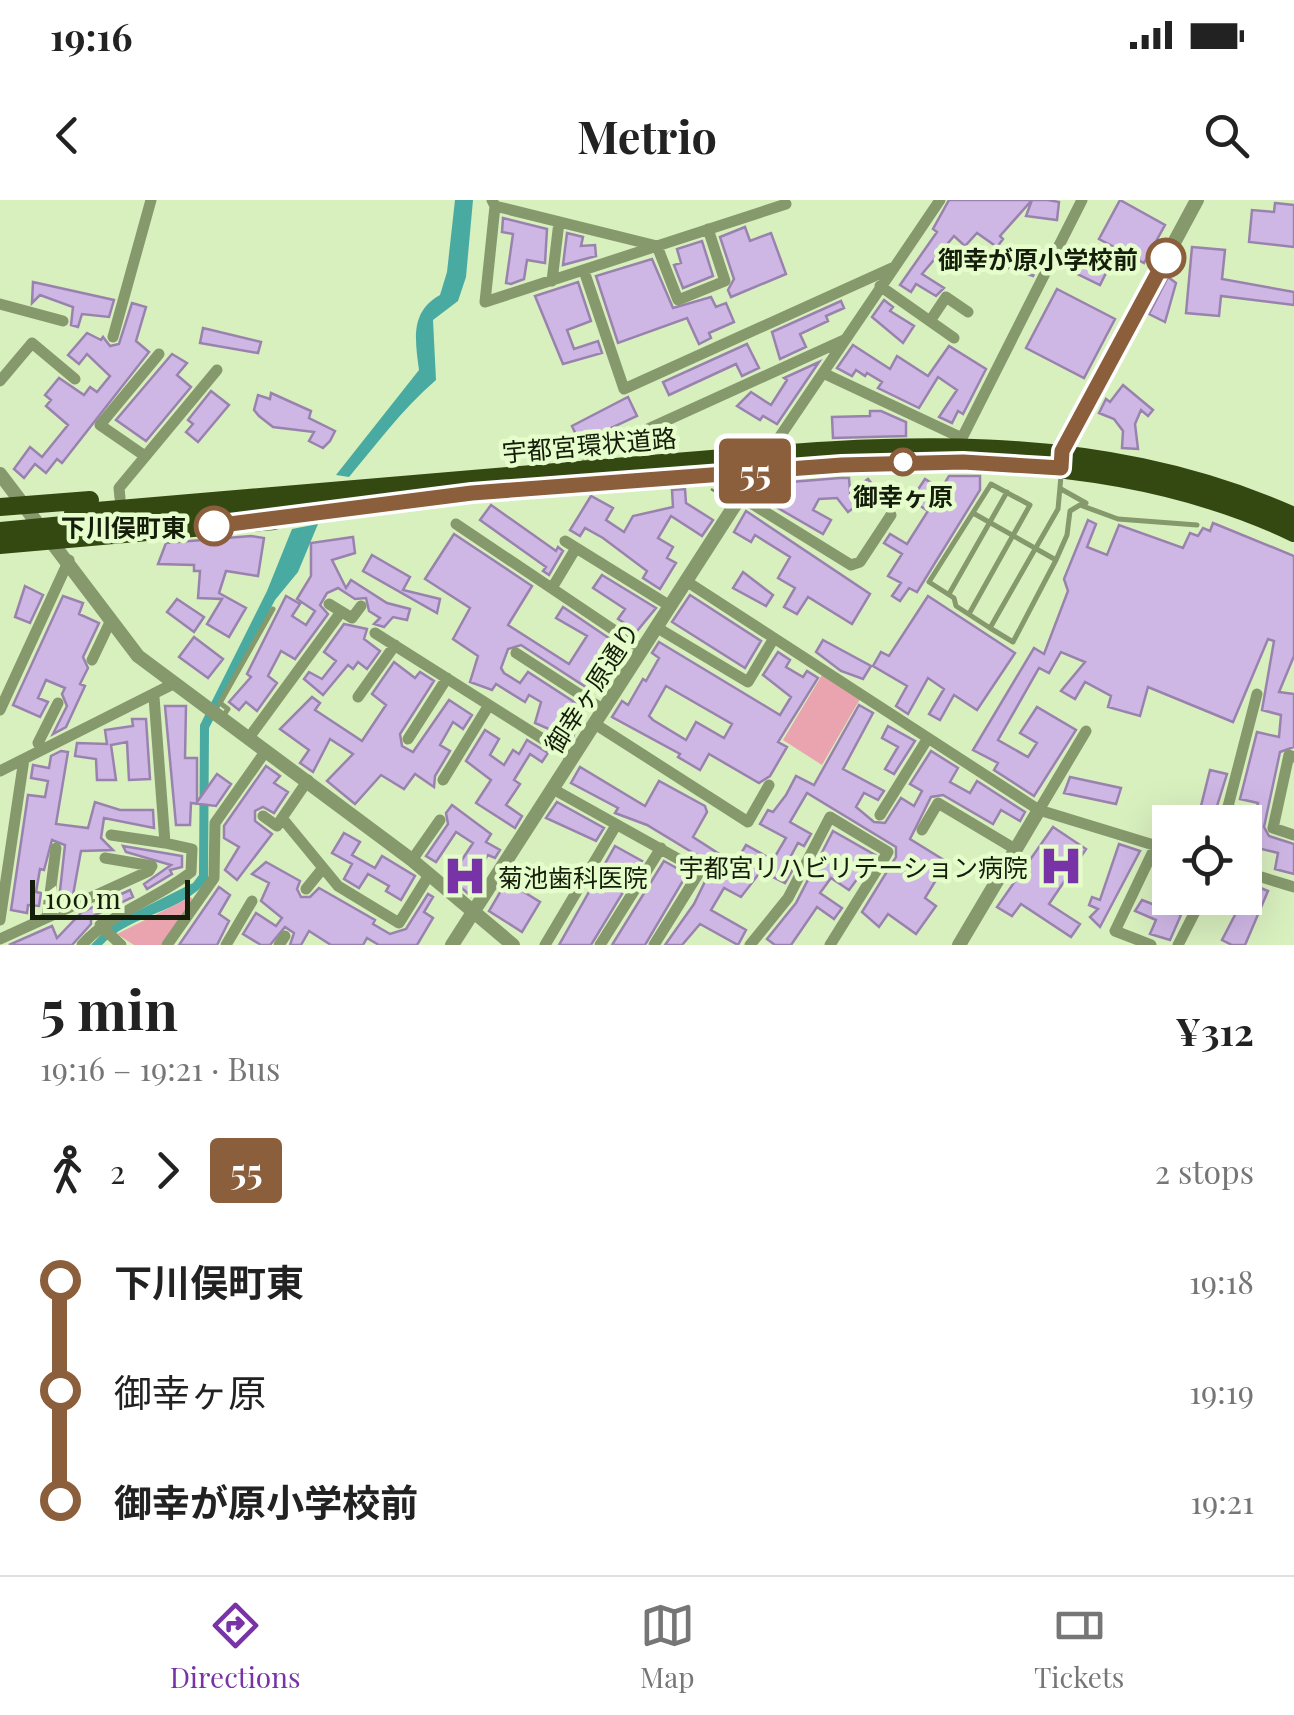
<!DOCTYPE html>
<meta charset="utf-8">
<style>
:root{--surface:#fff;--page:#f6f6f6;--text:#222;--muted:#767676;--line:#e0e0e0;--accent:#7834a7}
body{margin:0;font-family:"Playfair Display","Noto Sans JP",serif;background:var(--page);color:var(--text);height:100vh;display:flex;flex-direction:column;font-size:38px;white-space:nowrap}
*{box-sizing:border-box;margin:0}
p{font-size:32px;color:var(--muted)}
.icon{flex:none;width:55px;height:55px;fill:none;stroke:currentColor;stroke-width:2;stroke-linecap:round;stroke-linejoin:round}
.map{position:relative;height:745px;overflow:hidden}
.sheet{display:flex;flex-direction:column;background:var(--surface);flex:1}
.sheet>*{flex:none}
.badge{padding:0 20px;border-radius:8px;font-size:35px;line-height:65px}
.fabs{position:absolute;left:1152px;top:605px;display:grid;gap:20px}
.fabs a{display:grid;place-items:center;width:110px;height:110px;border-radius:0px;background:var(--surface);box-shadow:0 10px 40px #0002;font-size:50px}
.scale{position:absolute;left:30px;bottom:25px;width:160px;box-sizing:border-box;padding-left:10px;border:5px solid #151d0b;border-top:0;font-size:28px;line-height:35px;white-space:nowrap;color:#151d0b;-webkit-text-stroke:8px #e5fccb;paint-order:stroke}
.map>.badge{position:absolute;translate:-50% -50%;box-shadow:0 0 0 5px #fff}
.legs{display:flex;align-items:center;gap:15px;height:110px;padding:0 40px;font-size:32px}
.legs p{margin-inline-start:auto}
.headline{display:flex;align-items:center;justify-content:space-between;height:170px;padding:0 40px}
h1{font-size:55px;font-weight:700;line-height:75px}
ul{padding:0 40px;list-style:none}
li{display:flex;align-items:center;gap:35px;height:110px;font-size:38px}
li i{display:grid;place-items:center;width:15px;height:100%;margin:0 12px;background:currentColor}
li i::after{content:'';width:25px;height:25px;margin:-12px;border:8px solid;border-radius:50%;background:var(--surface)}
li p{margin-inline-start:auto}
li:first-child i{background:linear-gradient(#0000 50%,currentColor 0)}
li:last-child i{background:linear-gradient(currentColor 50%,#0000 0)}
.status{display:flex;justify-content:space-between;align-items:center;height:70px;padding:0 50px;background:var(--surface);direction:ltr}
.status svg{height:28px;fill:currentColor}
header{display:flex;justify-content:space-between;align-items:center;height:130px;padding:0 40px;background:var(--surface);font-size:45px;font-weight:700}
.menu{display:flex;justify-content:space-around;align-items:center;height:140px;border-top:2px solid var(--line);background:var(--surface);font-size:28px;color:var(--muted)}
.menu a{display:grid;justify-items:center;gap:5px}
.menu .current{color:var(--accent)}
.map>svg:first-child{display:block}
.green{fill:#e9a4af}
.water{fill:#49aaa2}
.building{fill:#cfb7e5;stroke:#9983ae;stroke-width:2.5;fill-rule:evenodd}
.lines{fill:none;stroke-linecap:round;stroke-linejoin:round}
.path{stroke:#71805f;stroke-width:2.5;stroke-dasharray:5 5;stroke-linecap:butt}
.service{stroke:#85996c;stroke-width:5}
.minor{stroke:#85996c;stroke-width:11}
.tertiary{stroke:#85996c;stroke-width:14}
.trunk{stroke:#344911;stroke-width:18}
.path-bridge{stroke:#71805f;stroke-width:2.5;stroke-dasharray:5 5;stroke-linecap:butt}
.trunk-bridge{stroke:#344911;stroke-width:18}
.line-1-casing{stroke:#fff;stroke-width:22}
.line-1{stroke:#8b5e3c;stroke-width:15}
.stop-1-dot{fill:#fff;stroke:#8b5e3c;stroke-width:5}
.labels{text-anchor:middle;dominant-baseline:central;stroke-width:9;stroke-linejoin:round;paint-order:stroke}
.stop-label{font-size:25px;font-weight:bold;fill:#151d0b;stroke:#e5fccb;text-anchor:end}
.street-label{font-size:25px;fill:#151d0b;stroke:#e5fccb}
.poi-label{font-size:25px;fill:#151d0b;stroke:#e5fccb;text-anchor:end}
</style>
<div class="status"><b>19:16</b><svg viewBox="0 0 49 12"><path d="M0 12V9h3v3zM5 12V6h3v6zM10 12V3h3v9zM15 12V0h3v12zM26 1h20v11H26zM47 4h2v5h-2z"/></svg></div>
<header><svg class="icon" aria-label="back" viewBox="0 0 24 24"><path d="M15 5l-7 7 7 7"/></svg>Metrio<svg class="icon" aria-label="search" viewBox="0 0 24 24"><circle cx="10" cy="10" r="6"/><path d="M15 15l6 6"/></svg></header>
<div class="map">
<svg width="1294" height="745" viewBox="0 0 1294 745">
<rect width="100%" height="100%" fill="#d8efbe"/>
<path class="green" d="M822 475 860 499 822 565 783 540Z
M191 697 193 701 163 745H134L117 734Z"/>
<path class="water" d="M455 0H473L466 77 458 101 433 120 436 180C402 209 376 245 349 277L336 275 419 170C415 139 410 112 440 95L447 72Z
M318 324 298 372 275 400 209 528 208 680C182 713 131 714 102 745H91L111 724 193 683 199 675 200 525 267 391 292 329Z"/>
<path class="building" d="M949 0H1048L1059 2 1057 20 1026 16 1032 0 1000 36 1003 39 997 47 977 33 965 46 954 36 922 74 944 88 936 96 916 84 911 92 900 85 937 32 933 29Z
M1120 0 1165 25 1144 63 1099 39Z
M1275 3 1294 5V47L1249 42 1252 10 1274 12Z
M503 18 547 29 545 63 527 60 524 79 511 84 506 83 513 34 502 32Z
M745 27 750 41 771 33 786 74 731 97 728 90 734 79 720 37Z
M567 33 583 37 581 46 595 45 596 56 563 65Z
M702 41 713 76 683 88 674 65 681 63 677 49Z
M1192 47 1225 50 1222 79 1294 92V105L1221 96 1219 116 1186 113Z
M1015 49 1042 58 1033 76 1008 68Z
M1073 51 1109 67 1100 85 1065 68Z
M652 59 673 108 711 97 716 107 726 103 734 122 709 133 711 138 699 144 687 118 618 143 596 76Z
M1168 77 1176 83 1165 122 1149 114Z
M33 82 114 100 109 117 82 114 78 127 71 125 73 107 40 95 32 103Z
M578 82 591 121 567 130 574 149 598 141 602 153 563 164 535 96Z
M1057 89 1115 119 1084 178 1026 148Z
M884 100 893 107 890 111 914 126 903 143 872 117Z
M841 101 844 108 826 116 828 121 800 134 806 147 780 159 772 132Z
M132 103 146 107 136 141 149 152 62 263 57 259 46 273 35 264 24 278 14 269 30 247 42 257 68 225 46 206 51 200 45 195 59 178 84 195 90 187 97 192 110 176 87 154 79 164 68 155 87 133 101 140 103 137 110 146 119 144Z
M203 128 261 142 258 153 200 143Z
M747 144 759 168 742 176 736 164 669 195 663 182Z
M853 145 890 169 897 156 928 176 949 146 986 169 963 214 958 211 952 223 939 217 957 190 938 177 919 208 878 188 882 182 867 173 865 176 856 170 852 176 837 168Z
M172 154 187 163 177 175 191 187 146 241 116 220Z
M819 162 777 224 763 216 760 220 737 206 751 192 771 205 787 180 784 178Z
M1123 185 1153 210 1148 216 1141 210 1135 224 1138 249 1122 248 1123 231 1114 219 1099 213 1106 199 1110 202Z
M211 191 229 205 198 242 186 232 193 224 188 220Z
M271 193 311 211 309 218 335 231 330 241 323 248 309 241 314 232 273 227 259 216 254 210 258 195 270 199Z
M628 197 637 216 598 234 601 240 582 248 572 226Z
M870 211H881L906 222V236L833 238 832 217 870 216Z
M949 276H980V290L917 392 909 388 900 401 892 396 901 383 888 376 902 354 884 343 890 334 907 344 928 311 911 300 925 279 941 289Z
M840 278H849L850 292 868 279 877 290 848 312 837 298 819 299 813 310 831 320 823 334 757 296 765 283 792 296 791 282Z
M685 289 686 303 713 320 702 336 671 316 658 338 673 347 667 358 676 363 660 389 643 378 647 371 603 338 585 328 580 336 570 330 591 296 613 308 606 320 624 332 633 316 673 307 672 290Z
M491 305 556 351 558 347 563 351 549 375 543 371 546 367 480 320Z
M746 311 870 394 852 424 808 397 797 414 784 407 795 388 778 378 790 357 755 335 751 342 734 332Z
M1088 320 1096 324 1087 347 1107 355 1119 325 1183 348 1190 333 1198 336 1203 328 1210 331 1213 323 1294 356V456L1279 492 1294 494V547L1280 552 1264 627 1269 636 1294 644V674L1275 669 1278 653 1245 645V622L1253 624 1258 603 1240 599 1257 532 1279 537 1281 515 1262 510 1274 441 1268 439 1233 522 1148 487 1140 516 1108 507 1111 496 1085 482 1075 499 1061 491 1085 462 1061 452 1049 473 1039 468 998 540 1028 557 1037 543 1020 533 1037 507 1076 530 1034 596 994 570 998 563 973 550 1034 448 1044 454 1068 391 1064 379Z
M454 334 532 386 508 425 569 464 587 436 556 418 563 407 628 451 620 464 606 456 591 479 598 483 592 491 521 445 508 449 501 468 504 473 520 483 528 472 585 509 572 539 535 523 541 502 529 495 525 502 496 484 492 490 470 482 478 456 453 439 470 408 425 379Z
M251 336 264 338 258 376 226 371 219 393 246 408 229 437 207 424 222 399 198 398 200 371H194V365L158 364 166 343Z
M353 337 355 353 332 360 346 388 351 380 387 403 410 409 407 420 393 417 384 427 374 424 380 418 369 411 366 398 355 399 338 388 327 393 320 405 328 414 295 459 281 451 268 476 277 483 257 511 246 502 239 510 229 502 251 477 247 474 286 396 300 404 292 416 306 425 315 411 297 399 311 376V343Z
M372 355 410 377 403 390 440 399 437 413 363 371Z
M743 372 773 395 766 406 733 388Z
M602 375 656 408 637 431 618 419 625 409 593 388Z
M25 386 43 395 30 423 15 417Z
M690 395 761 441 745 468 672 422Z
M63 396 83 403 79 414 99 423 83 457 88 468 80 484 85 486 66 527 53 534 67 506 62 494 65 488 46 480 38 498 48 502 40 517 13 505Z
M928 396 1015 453 977 510 954 495 940 520 929 514 944 489 928 478 908 514 896 506 907 486 873 466 881 452 889 456Z
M177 399 204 417 194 432 167 412Z
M344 424 367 429 364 439 380 451 367 469 358 462 353 469 348 465 323 495 304 479 309 472 322 479 336 461 324 452Z
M194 437 223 459 208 478 179 457Z
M823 440 871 466 863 479 841 471 816 452Z
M659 442 780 515 791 497 763 475 778 452 790 460 786 467 803 477 807 471 818 478 778 542 787 547 770 576 759 583 709 554 700 570 678 557 680 554 612 517 622 501 628 505 643 479 646 481 659 458 652 453ZM666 486 732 524 724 538 696 522 686 540 653 520 649 516Z
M394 462 415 478 420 472 434 481 400 534 402 546 413 552 449 500 472 515 463 529 453 522 440 545 450 551 435 576 434 587 415 574 404 589 381 575 355 604 327 581 353 554 330 539 313 572 300 563 309 550 280 529 312 497 320 503 315 510 362 541 386 505 372 494Z
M859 505 873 513 843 569 884 591 878 600 864 593 856 607 874 622 885 623 901 598 914 606 922 591 910 584 931 551 958 568 950 582 970 593 977 581 1025 612 1020 621 1001 610 993 624 943 595 931 597 910 639 947 662 925 698 936 706 916 734 888 714 879 727 862 712 896 657V647L807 593 790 622 811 634 804 646 798 643 785 667 792 671 785 683 761 671 741 697 724 688 711 710 746 730 738 745 700 724 682 745H665L694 704 713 665 647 625 615 613 618 608 571 583 580 567 645 606 659 581 705 606 707 612 693 637 735 664 746 645 773 660 786 638 760 624 768 610 773 612 786 595 796 576 814 585Z
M165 506H186L185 558H197V602L217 574 231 584 216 606 191 603 190 625H176Z
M132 519H146L150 579 129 580 127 542 111 545 116 580H97L96 559 75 556 77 543 107 544 105 530 133 526Z
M888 526 915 541 894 574 885 569 898 547 882 538Z
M485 530 499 539 490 555 504 565 513 550 519 554 527 540 548 553 542 562 530 554 514 580 520 584 506 605 522 616 515 628 476 603 491 580 466 561Z
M61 551 68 552 56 624 88 628 95 602 120 610H153L154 628 104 618 101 638 113 650 81 651 73 695 62 700H59L65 645 52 640 44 670 40 669 36 692 41 693 39 706 28 705 27 713 11 710 28 595 45 597 48 581 31 578 33 565 49 568 51 556Z
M266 566 280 576 274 583 288 592 274 613 263 607 255 611V621L272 634 237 680 225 670 239 647 224 638V626Z
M1210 570 1227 574 1212 622H1197Z
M1070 577 1121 588 1116 604 1064 593Z
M557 602 604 628 596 641 546 618Z
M452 605 491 634 486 642 500 650 495 658 488 655 475 674 482 678 471 696 450 678 473 643 456 632 436 662 426 656 448 624 446 613Z
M1053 627 1086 649 1049 704 1080 724 1071 737 1021 704 1012 716 997 707Z
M833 631 875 655 849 690 831 678 820 693 842 708 834 719 817 707 791 745H775L767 739 796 703Z
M344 633 360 642 352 655 375 668 382 656 415 676 401 700 386 691 389 686 368 674 359 688 344 679 352 664 332 653Z
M1119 644 1140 651 1100 727 1090 717 1098 709 1089 705 1092 697 1100 700Z
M123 646 182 656V667L170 670 172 674 147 689 144 684 171 665 126 652Z
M615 646 642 661 591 745H559Z
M664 661 687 674 645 745H612Z
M266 662 300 681 297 689 301 697H310L319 688 375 720 373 724 390 734 406 729 428 694 433 697 424 712 433 718 417 745H379L367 738 363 745H331L309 731 301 745H290L294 733 285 727 270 745H261L243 734 256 713 276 726 282 718 261 701 269 683 252 674Z
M516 665 534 675 524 692 540 702 522 732 489 711Z
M1251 684 1268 691 1245 745H1232L1222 740Z
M219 687 230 695 219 714 229 721 217 745H179Z
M130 690 133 697 91 717V724L72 745H9L52 726 57 738 82 712Z
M1142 700 1181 715 1170 740 1150 734 1156 720 1135 711Z"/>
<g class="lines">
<path class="path" d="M711 289 726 298"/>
<path class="service" d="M1061 289 1086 303
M973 313 1056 360 1013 442 990 428
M1056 360 1067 335 1070 311 1080 305 1118 319 1197 325
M949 394 1007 292
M969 414 1030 305 991 284 929 382 954 398 956 406 990 428 1058 309 1061 276
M223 516 228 509 220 503 273 409"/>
<path class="minor" d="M492 0 495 6 485 102 786 4
M495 6 657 46 678 100 725 81 708 29
M584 71 624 189 892 68
M552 81 559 22
M880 86 954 138
M0 104 63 121
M930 121 946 97 968 112
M113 137 151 0
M823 173 962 238 1082 0
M0 181 32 143 75 179
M768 254 940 0
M145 256 100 225 159 154
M582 267 606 248 844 140
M741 297 851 365 860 362 891 315
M120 298 119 288 217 170
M456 324 642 449
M565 341 670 406
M686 381 1039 610 1170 650
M552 388 576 348
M329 404 352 418 361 406
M656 427 748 482 774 438
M375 433 573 558
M516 453 604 510
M92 460 111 420
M358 497 395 445
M0 510 69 360
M595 524 748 622 769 585
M248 539 341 412
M408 539 447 478
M42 550 38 543 58 503
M1294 557 1289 555 1273 628 1294 635
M0 571 173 484
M308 580 282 618 338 686 399 723 429 675
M443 580 489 505
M553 589 700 671 654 745
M1039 610 1086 531
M880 615 928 538
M263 616 277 626 282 618
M1224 622 1257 494
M922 630 938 603 1015 649
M111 635 165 643
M412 660 440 620
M1245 672 1294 687
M306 689 323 668
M47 717 56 648
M0 720 24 559
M100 725 121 745
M0 739 149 671 152 666 105 658
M82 745C111 712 156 700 191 672L192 649 165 643 154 497
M167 745 214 678 215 623 265 552
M226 745 252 701
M279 745 285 736
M545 745 615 627
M600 745 661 648
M750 745 788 698 830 617 888 652 830 745
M1151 745 1115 731 1156 645
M1178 745 1202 698"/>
<path class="tertiary" d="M1061 262 1062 251 1197 0
M0 274 138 456 412 660 513 745
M452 745 760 266
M959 745 1039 610"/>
<path class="trunk" d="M0 307 90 300
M73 313C254 298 435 281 616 267 849 248 1073 218 1294 316
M179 316C335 304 491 291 647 279 864 263 1090 236 1294 333
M0 345 274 321"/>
<path class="path-bridge" d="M721 290 729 243"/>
<path class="trunk-bridge" d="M0 331 74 324"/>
</g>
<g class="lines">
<g class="line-1-casing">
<path id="line-1" d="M214 326 472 293 842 265 963 262 1061 268 1062 251 1166 58"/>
</g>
<use href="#line-1" class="line-1"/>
</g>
<defs>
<g id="hospital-bare" transform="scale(3.45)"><path d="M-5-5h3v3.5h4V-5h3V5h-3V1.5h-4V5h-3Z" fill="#7834a7" stroke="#e5fccb" stroke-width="2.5" paint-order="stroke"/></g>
</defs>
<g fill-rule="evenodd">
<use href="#hospital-bare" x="1061" y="666"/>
<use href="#hospital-bare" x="465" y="676"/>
</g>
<g class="stop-1-dot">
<circle cx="1166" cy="58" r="18"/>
<circle cx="903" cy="262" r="12"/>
<circle cx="214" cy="326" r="18"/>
</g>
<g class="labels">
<g class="stop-label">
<text x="1138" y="58">御幸が原小学校前</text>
<text x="903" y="295" text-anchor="middle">御幸ヶ原</text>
<text x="186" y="326">下川俣町東</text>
</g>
<g class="street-label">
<text transform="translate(589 244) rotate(-5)">宇都宮環状道路</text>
<text transform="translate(591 487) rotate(-57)">御幸ヶ原通り</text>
</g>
<g class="poi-label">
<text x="1028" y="666">宇都宮リハビリテーション病院</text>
<text x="498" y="676" text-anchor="start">菊池歯科医院</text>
</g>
</g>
</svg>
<div class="fabs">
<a><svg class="icon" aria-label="locate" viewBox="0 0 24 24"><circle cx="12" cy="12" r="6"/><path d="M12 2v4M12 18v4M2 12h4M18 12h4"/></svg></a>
</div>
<div class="scale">100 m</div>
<b class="badge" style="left:755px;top:271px;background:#8b5e3c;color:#fff">55</b>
</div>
<section class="sheet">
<div class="headline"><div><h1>5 min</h1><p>19:16 – 19:21 · Bus</p></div><b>¥312</b></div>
<div class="legs"><svg class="icon" aria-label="walk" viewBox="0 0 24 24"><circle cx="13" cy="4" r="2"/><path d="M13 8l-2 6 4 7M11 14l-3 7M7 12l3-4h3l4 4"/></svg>2<svg class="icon" aria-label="forward" viewBox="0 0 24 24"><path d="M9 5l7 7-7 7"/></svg><b class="badge" style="background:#8b5e3c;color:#fff">55</b><p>2 stops</p></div>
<ul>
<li><i style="color:#8b5e3c"></i><b>下川俣町東</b><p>19:18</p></li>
<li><i style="color:#8b5e3c"></i><span>御幸ヶ原</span><p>19:19</p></li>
<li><i style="color:#8b5e3c"></i><b>御幸が原小学校前</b><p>19:21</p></li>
</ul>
</section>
<nav class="menu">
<a class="current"><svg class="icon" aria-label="directions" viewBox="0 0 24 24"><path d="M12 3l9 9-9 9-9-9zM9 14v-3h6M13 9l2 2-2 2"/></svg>Directions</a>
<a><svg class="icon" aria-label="map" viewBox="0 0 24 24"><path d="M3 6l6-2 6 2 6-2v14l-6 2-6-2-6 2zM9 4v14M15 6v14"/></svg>Map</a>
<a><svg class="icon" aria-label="tickets" viewBox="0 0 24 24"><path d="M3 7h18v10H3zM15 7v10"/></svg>Tickets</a>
</nav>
